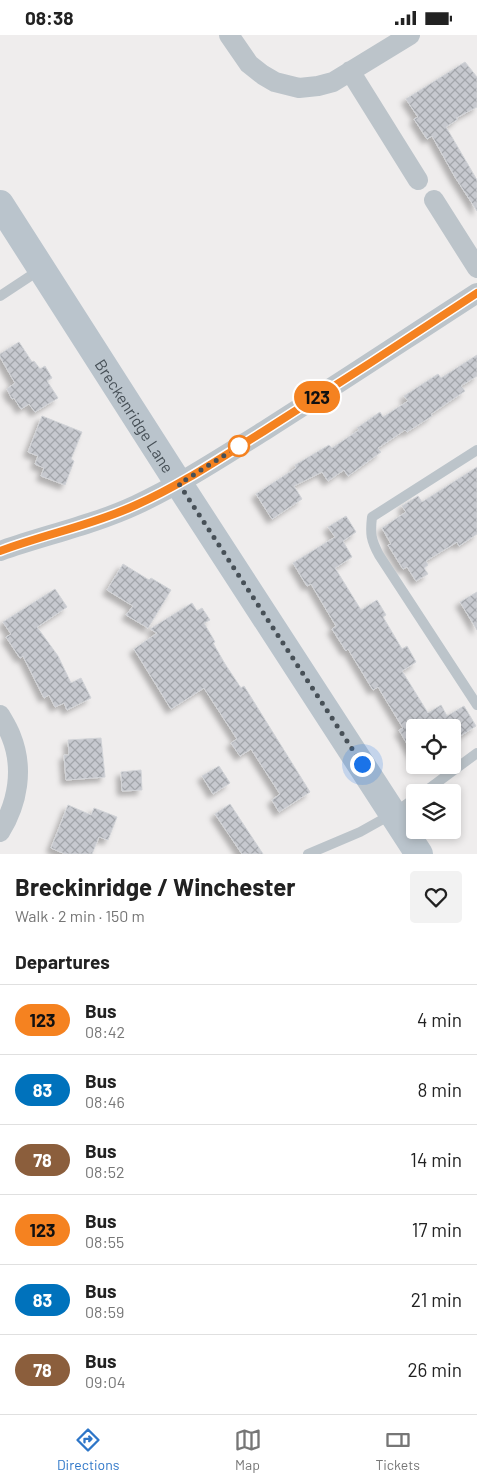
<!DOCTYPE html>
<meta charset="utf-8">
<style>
:root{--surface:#fff;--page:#f2f2f2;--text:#222;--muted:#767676;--line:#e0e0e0;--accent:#2e76c8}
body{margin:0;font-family:Barlow,sans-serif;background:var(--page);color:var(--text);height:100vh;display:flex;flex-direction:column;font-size:19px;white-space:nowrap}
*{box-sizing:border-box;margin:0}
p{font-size:16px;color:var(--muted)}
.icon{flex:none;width:28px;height:28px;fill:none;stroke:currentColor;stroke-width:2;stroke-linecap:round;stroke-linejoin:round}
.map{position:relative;height:819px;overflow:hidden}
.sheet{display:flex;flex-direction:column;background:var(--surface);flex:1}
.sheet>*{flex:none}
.badge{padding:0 10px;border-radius:16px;font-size:18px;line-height:32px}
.tools{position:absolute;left:406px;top:684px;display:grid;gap:10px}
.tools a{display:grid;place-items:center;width:55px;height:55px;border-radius:5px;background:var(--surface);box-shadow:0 2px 8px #0003;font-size:25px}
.you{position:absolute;width:25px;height:25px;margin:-12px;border:4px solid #fff;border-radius:50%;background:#1a73e8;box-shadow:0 0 0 8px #1a73e833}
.map>.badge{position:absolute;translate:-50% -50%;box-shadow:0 0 0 2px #fff}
h2{padding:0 15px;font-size:19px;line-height:45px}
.round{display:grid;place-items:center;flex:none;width:52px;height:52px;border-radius:5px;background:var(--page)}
.headline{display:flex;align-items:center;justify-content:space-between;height:85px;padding:0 15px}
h1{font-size:24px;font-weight:700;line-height:38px}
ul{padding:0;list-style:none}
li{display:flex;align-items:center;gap:15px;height:70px;padding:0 15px;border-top:1px solid var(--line)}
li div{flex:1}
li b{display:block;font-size:19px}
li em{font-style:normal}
li .badge{min-width:55px;font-weight:700;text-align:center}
.status{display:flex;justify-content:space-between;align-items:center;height:35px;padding:0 25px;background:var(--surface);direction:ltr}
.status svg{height:14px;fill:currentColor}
.tab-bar{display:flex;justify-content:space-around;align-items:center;height:70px;border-top:1px solid var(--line);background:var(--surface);font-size:14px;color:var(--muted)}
.tab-bar a{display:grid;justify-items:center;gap:2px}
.tab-bar .active{color:var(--accent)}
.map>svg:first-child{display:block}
.building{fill:url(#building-cross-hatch);stroke:#d1d3d7;filter:url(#shadow)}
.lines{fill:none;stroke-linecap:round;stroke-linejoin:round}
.service{stroke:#bcc4ca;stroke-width:10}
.minor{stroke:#bcc4ca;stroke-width:20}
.secondary{stroke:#bac4cc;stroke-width:28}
.line-casing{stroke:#fff;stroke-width:11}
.line{stroke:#f58220;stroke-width:8}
.walk{stroke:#475057;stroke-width:5;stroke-dasharray:0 9}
.stop-dot{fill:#fff;stroke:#f58220;stroke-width:2.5}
.labels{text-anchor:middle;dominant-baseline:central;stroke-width:4;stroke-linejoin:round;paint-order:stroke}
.street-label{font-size:16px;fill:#475057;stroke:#fff}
</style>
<div class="status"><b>08:38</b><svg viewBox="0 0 49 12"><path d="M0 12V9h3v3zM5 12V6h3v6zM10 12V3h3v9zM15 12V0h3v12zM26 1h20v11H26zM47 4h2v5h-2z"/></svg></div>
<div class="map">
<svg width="477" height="819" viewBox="0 0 477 819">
<defs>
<pattern id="building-cross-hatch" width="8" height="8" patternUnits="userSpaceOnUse" patternTransform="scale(1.25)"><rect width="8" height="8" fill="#c7c9cf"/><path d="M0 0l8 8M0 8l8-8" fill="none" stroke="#a3a6ab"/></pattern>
<filter id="shadow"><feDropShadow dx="-4.5" dy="4.5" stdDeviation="2.5" flood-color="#0004"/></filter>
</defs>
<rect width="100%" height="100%" fill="#efeded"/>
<path class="building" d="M465 27 477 42V72L456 83 458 84 446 92 477 145V176L455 142 432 101 427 104 414 84 418 82 406 64Z
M19 307 32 327 34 326 40 334 45 331 52 343 47 346 58 363 35 377 29 369 21 374 14 363 12 364 7 354 15 348 0 322V319Z
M477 320V341L461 351 465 356 431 379 432 381 407 397 405 395 378 413 381 417 348 441 344 435 328 446 322 437 294 451 302 464 272 484 256 459 296 433 295 430 329 410 332 413 359 395 357 393 380 377 383 382 408 366 404 361 438 339 441 343Z
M42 381 82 397 71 424 74 426 65 450 41 441 44 433 35 429 38 421 28 417Z
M477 432V499L459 511 457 507 426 526 428 530 424 533 428 539 416 546 407 532 403 534 388 510 391 509 382 493 406 477 402 471 418 461 422 467Z
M346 481 356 497 343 506 352 522 335 533 361 575 377 565 386 580 383 582 402 614 407 611 416 627 402 636 428 678 441 670 447 681 464 671 476 691 459 702 453 692H415V723L399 695 403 693 378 652 373 655 348 614 346 616 332 594 336 591 311 549 307 551 293 528 335 502 328 492Z
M123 529 149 545 151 543 171 555 148 593 126 580 133 571 107 555Z
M55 554 67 572 37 592 58 621 71 648 81 643 91 663 67 675 64 668 55 672 49 660 44 663 23 621 20 623 6 602 11 599 3 587Z
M477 557V595L460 567Z
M192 568 197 576 202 573 210 585 204 588 215 607 213 608 225 629 241 653 244 651 310 757 279 777 272 765 280 759 251 714 240 721 231 708 237 704 204 653 171 674 134 614 157 598 150 594Z
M101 703 105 742 66 745 64 720H69L68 705Z
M219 731 230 748 213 759 202 741Z
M141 735 142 755 122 756 121 737Z
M230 769 263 819H242L215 779Z
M68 770 91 780 94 773 117 782 108 805 99 802 92 819H65L51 813Z"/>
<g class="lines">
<path class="service" d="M0 261 41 234
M477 415 372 482C370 499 371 505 379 520L477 670
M423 758 477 718
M308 819 360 797 394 778 415 763"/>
<path class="minor" d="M229 0 249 29 263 40 275 47 299 53 318 51 333 47 410 0
M350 36 418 145
M434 165 477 233
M0 516C45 500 93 490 136 470 181 449 222 422 264 396 335 351 406 304 477 258
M0 680C4 687 8 693 11 701 24 733 18 768 0 797"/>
<path class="secondary" id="s1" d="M0 169 179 449 419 819"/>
</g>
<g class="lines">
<g class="line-casing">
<path id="line" d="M0 516C45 499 93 490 136 470 181 450 222 422 264 396 335 351 406 305 477 258"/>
</g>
<use href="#line" class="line"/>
<path class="walk" d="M239 411 179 449 362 729"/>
</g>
<circle class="stop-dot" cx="239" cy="411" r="10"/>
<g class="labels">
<g class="street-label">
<text stroke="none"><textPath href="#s1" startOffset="251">Breckenridge Lane</textPath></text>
</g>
</g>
</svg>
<div class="tools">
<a><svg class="icon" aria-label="locate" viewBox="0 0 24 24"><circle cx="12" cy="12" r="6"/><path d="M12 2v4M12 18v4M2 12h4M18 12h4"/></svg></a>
<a><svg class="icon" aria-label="layers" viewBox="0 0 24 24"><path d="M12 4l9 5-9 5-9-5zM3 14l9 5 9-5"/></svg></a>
</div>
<div class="you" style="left:362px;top:729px"></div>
<b class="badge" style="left:317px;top:362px;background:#f58220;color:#111">123</b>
</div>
<section class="sheet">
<div class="headline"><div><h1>Breckinridge / Winchester</h1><p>Walk · 2 min · 150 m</p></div><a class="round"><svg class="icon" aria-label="heart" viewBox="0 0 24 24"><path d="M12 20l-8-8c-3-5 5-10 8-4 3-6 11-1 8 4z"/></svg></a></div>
<h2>Departures</h2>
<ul>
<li><span class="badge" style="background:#f58220;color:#111">123</span><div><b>Bus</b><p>08:42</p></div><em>4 min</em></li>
<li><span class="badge" style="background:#0072bc;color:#fff">83</span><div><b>Bus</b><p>08:46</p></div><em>8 min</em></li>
<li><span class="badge" style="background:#8b5e3c;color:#fff">78</span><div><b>Bus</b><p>08:52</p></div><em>14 min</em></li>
<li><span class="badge" style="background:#f58220;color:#111">123</span><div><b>Bus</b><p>08:55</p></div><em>17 min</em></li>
<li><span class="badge" style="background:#0072bc;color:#fff">83</span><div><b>Bus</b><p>08:59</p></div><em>21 min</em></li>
<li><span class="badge" style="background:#8b5e3c;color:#fff">78</span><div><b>Bus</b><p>09:04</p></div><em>26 min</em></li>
</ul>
</section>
<nav class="tab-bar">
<a class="active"><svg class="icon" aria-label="directions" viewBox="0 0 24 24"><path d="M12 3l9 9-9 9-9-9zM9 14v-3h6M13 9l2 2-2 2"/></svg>Directions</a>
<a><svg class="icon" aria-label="map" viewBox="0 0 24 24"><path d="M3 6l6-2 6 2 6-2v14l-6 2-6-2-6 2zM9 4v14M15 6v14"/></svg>Map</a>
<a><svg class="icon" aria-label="tickets" viewBox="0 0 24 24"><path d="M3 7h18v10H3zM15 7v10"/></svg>Tickets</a>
</nav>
